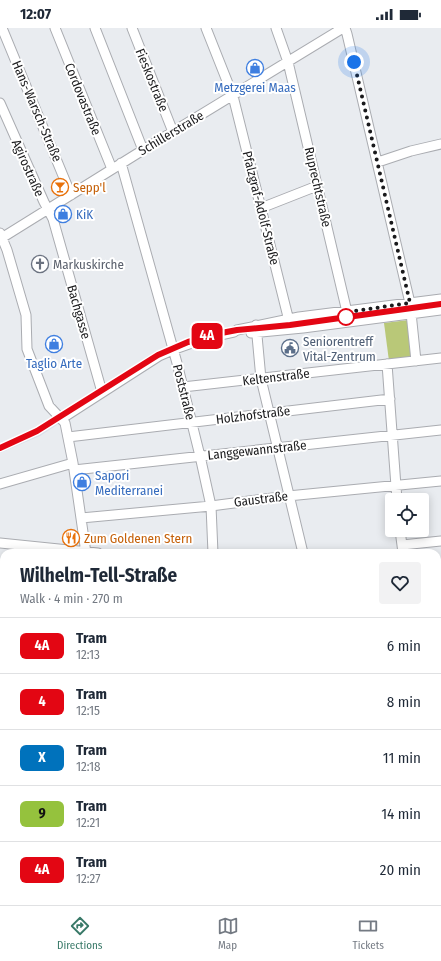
<!DOCTYPE html>
<meta charset="utf-8">
<style>
:root{--surface:#fff;--page:#f2f2f3;--text:#1f2937;--muted:#747a83;--line:#e0e1e3;--accent:#397968}
body{margin:0;font-family:"Fira Sans Condensed",sans-serif;background:var(--page);color:var(--text);height:100vh;display:flex;flex-direction:column;font-size:15px;white-space:nowrap}
*{box-sizing:border-box;margin:0}
p{font-size:13px;color:var(--muted)}
.icon{flex:none;width:22px;height:22px;fill:none;stroke:currentColor;stroke-width:2;stroke-linecap:round;stroke-linejoin:round}
.map{position:relative;flex:1;overflow:hidden}
.panel{position:absolute;left:0px;top:521px;width:441px;height:356px;display:flex;flex-direction:column;background:var(--surface);border-radius:12px 12px 0 0;box-shadow:0 2px 10px #0003}
.panel>*{flex:none}
.badge{padding:0 8px;border-radius:6px;font-size:14px;line-height:26px}
.controls{position:absolute;left:385px;top:465px;display:grid;gap:8px}
.controls a{display:grid;place-items:center;width:44px;height:44px;border-radius:4px;background:var(--surface);box-shadow:0 2px 10px #0003;font-size:20px}
.you{position:absolute;width:20px;height:20px;margin:-10px;border:3px solid #fff;border-radius:50%;background:#1a73e8;box-shadow:0 0 0 6px #1a73e833}
.map>.badge{position:absolute;translate:-50% -50%;box-shadow:0 0 0 2px #fff}
.round{display:grid;place-items:center;flex:none;width:42px;height:42px;border-radius:4px;background:var(--page)}
.headline{display:flex;align-items:center;justify-content:space-between;height:68px;padding:0 20px}
h1{font-size:19px;font-weight:700;line-height:30px}
ul{padding:0;list-style:none}
li{display:flex;align-items:center;gap:12px;height:56px;padding:0 20px;border-top:1px solid var(--line)}
li div{flex:1}
li b{display:block;font-size:15px}
li em{font-style:normal}
li .badge{min-width:44px;font-weight:700;text-align:center}
.status{display:flex;justify-content:space-between;align-items:center;height:28px;padding:0 20px;background:var(--surface);direction:ltr}
.status svg{height:11px;fill:currentColor}
.menu{display:flex;justify-content:space-around;align-items:center;height:56px;border-top:1px solid var(--line);background:var(--surface);font-size:11px;color:var(--muted)}
.menu a{display:grid;justify-items:center;gap:2px}
.menu .active{color:var(--accent)}
.map>svg:first-child{display:block}
.built{fill:#dbe0eb}
.green{fill:#b9c878}
.lines{fill:none;stroke-linecap:round;stroke-linejoin:round}
.minor-casing{stroke:#aaacb1;stroke-width:11}
.minor{stroke:#fff;stroke-width:9}
.tram{stroke:#888a8d;stroke-width:1}
.line-casing{stroke:#fff;stroke-width:9}
.line{stroke:#e30613;stroke-width:6}
.walk{stroke:#1a1a1c;stroke-width:4;stroke-dasharray:0 7.2}
.stop-dot{fill:#fff;stroke:#e30613;stroke-width:2}
.labels{text-anchor:middle;dominant-baseline:central;stroke-width:4;stroke-linejoin:round;paint-order:stroke}
.street-label{font-size:13px;fill:#1a1a1c;stroke:#fff}
.shop-label{font-size:13px;fill:#366cbe;stroke:#fff}
.food-label{font-size:13px;fill:#c56008;stroke:#fff;text-anchor:start}
.worship-label{font-size:13px;fill:#5b616d;stroke:#fff;text-anchor:start}
.service-label{font-size:13px;fill:#4e5e75;stroke:#fff;text-anchor:start}
</style>
<div class="status"><b>12:07</b><svg viewBox="0 0 49 12"><path d="M0 12V9h3v3zM5 12V6h3v6zM10 12V3h3v9zM15 12V0h3v12zM26 1h20v11H26zM47 4h2v5h-2z"/></svg></div>
<div class="map">
<svg width="441" height="877" viewBox="0 0 441 877">
<rect width="100%" height="100%" fill="#e9ecf0"/>
<path class="built" d="M59 389 63 393 40 408 0 425V419L21 410Z
M4 555V621L0 623V557Z"/>
<path class="green" d="M409 292 414 331 389 333 384 295Z"/>
<g class="lines">
<g class="minor-casing">
<path id="minor" d="M2 0 71 167
M55 0 112 141
M95 0 143 122
M132 0 173 104
M206 0 233 68 291 301
M276 0 288 34 347 284
M345 0 347 6 410 275 416 333
M0 75 44 174 53 191 102 364
M378 134 411 123 441 116
M121 135 177 335 200 428 211 478 213 525
M261 180 317 158
M0 205 7 222 26 287 27 321 49 378 65 395 73 435 86 525
M0 211 143 122 343 0
M256 297 261 351 303 525
M251 305 303 300 441 282
M387 336 397 472
M183 359 441 330
M61 391 159 328C184 316 208 309 234 304L237 302 299 289 441 271
M68 409 390 371
M74 442 441 402
M0 456 73 435
M81 490 211 478 288 468 441 453
M400 502 403 525
M0 515 98 525
M402 517 441 513
M437 561 441 562
M437 599H441
M437 660 441 659
M437 668 441 671
M0 674 4 671
M437 717H441
M0 719 4 726
M437 781H441
M0 797 4 796
M2 838 4 847
M17 873 19 877
M93 873 95 877
M169 873 172 877
M211 873 212 877
M243 873V877
M277 873V877
M310 873V877
M434 873V877"/>
</g>
<use href="#minor" class="minor"/>
<path class="tram" d="M0 420 37 403 158 327 187 314 216 306 237 302 290 297 441 276"/>
</g>
<g class="lines">
<g class="line-casing">
<path id="line" d="M0 420 37 403 158 327 188 314 216 306 237 302 290 297 441 276"/>
</g>
<use href="#line" class="line"/>
<path class="walk" d="M346 289 347 284 410 275 354 34"/>
</g>
<defs>
<g id="shop-ring" transform="scale(0.9)"><circle r="9.5" fill="#fff" stroke="#3f7fe0" stroke-width="1.5"/><path d="M-5-2.5h2.3a2.7 3.5 0 0 1 5.4 0H5L5.5 6h-11ZM-1.5-2.5h3a1.5 2.3 0 0 0-3 0Z" fill="#3f7fe0"/></g>
<g id="bar-ring" transform="scale(0.9)"><circle r="9.5" fill="#fff" stroke="#e8710a" stroke-width="1.5"/><path d="M-6-5H6L.8 .8V4.5H3.5V6h-7V4.5H-.8V.8Z" fill="#e8710a"/></g>
<g id="church-ring" transform="scale(0.9)"><circle r="9.5" fill="#fff" stroke="#6b7280" stroke-width="1.5"/><path d="M-1.2-6h2.4v3.5h3.3v2.4h-3.3V6h-2.4V-.1h-3.3v-2.4h3.3Z" fill="#6b7280"/></g>
<g id="civic-ring" transform="scale(0.9)"><circle r="9.5" fill="#fff" stroke="#5c6f8a" stroke-width="1.5"/><path d="M-.6-6.5H3V-4.5H.6V-3L4-1V1h2V6H-6V1h2V-1L-.6-3ZM-1.2 2.5V6h2.4V2.5Z" fill="#5c6f8a"/></g>
<g id="restaurant-ring" transform="scale(0.9)"><circle r="9.5" fill="#fff" stroke="#e8710a" stroke-width="1.5"/><path d="M-5-6h1v4h1v-4h1v4h1v-4h1v5L-1.5 .5V6h-2V.5L-5-1ZM5-6V6H3V1.5H1.5Q1.5-4 5-6Z" fill="#e8710a"/></g>
</defs>
<g fill-rule="evenodd">
<use href="#shop-ring" x="255" y="40"/>
<use href="#bar-ring" x="60" y="159"/>
<use href="#shop-ring" x="63" y="186"/>
<use href="#church-ring" x="40" y="236"/>
<use href="#shop-ring" x="54" y="316"/>
<use href="#civic-ring" x="290" y="320"/>
<use href="#shop-ring" x="82" y="454"/>
<use href="#restaurant-ring" x="71" y="510"/>
</g>
<circle class="stop-dot" cx="346" cy="289" r="8"/>
<g class="labels">
<g class="street-label">
<text transform="translate(152 52) rotate(68)">Fieskostraße</text>
<text transform="translate(83 71) rotate(68)">Cordovastraße</text>
<text transform="translate(37 83) rotate(67)">Hans-Warsch-Straße</text>
<text transform="translate(171 105) rotate(-31)">Schillerstraße</text>
<text transform="translate(28 140) rotate(66)">Agirostraße</text>
<text transform="translate(318 159) rotate(77)">Ruprechtstraße</text>
<text transform="translate(261 180) rotate(76)">Pfalzgraf-Adolf-Straße</text>
<text transform="translate(79 284) rotate(74)">Bachgasse</text>
<text transform="translate(276 349) rotate(-7)">Keltenstraße</text>
<text transform="translate(184 364) rotate(76)">Poststraße</text>
<text transform="translate(253 387) rotate(-7)">Holzhofstraße</text>
<text transform="translate(257 422) rotate(-6)">Langgewannstraße</text>
<text transform="translate(261 471) rotate(-7)">Gaustraße</text>
</g>
<g class="shop-label">
<text x="255" y="59">Metzgerei Maas</text>
<text x="76" y="186" text-anchor="start">KiK</text>
<text x="54" y="335">Taglio Arte</text>
<text x="95" y="447" text-anchor="start">Sapori<tspan x="95" dy="15">Mediterranei</tspan></text>
</g>
<g class="food-label">
<text x="73" y="159">Sepp'l</text>
<text x="84" y="510">Zum Goldenen Stern</text>
</g>
<g class="worship-label">
<text x="53" y="236">Markuskirche</text>
</g>
<g class="service-label">
<text x="303" y="313">Seniorentreff<tspan x="303" dy="15">Vital-Zentrum</tspan></text>
</g>
</g>
</svg>
<div class="controls">
<a><svg class="icon" aria-label="locate" viewBox="0 0 24 24"><circle cx="12" cy="12" r="6"/><path d="M12 2v4M12 18v4M2 12h4M18 12h4"/></svg></a>
</div>
<div class="you" style="left:354px;top:34px"></div>
<b class="badge" style="left:207px;top:308px;background:#e30613;color:#fff">4A</b>
<section class="panel">
<div class="headline"><div><h1>Wilhelm-Tell-Straße</h1><p>Walk · 4 min · 270 m</p></div><a class="round"><svg class="icon" aria-label="heart" viewBox="0 0 24 24"><path d="M12 20l-8-8c-3-5 5-10 8-4 3-6 11-1 8 4z"/></svg></a></div>
<ul>
<li><span class="badge" style="background:#e30613;color:#fff">4A</span><div><b>Tram</b><p>12:13</p></div><em>6 min</em></li>
<li><span class="badge" style="background:#e30613;color:#fff">4</span><div><b>Tram</b><p>12:15</p></div><em>8 min</em></li>
<li><span class="badge" style="background:#0072bc;color:#fff">X</span><div><b>Tram</b><p>12:18</p></div><em>11 min</em></li>
<li><span class="badge" style="background:#95c23d;color:#111">9</span><div><b>Tram</b><p>12:21</p></div><em>14 min</em></li>
<li><span class="badge" style="background:#e30613;color:#fff">4A</span><div><b>Tram</b><p>12:27</p></div><em>20 min</em></li>
</ul>
</section>
</div>
<nav class="menu">
<a class="active"><svg class="icon" aria-label="directions" viewBox="0 0 24 24"><path d="M12 3l9 9-9 9-9-9zM9 14v-3h6M13 9l2 2-2 2"/></svg>Directions</a>
<a><svg class="icon" aria-label="map" viewBox="0 0 24 24"><path d="M3 6l6-2 6 2 6-2v14l-6 2-6-2-6 2zM9 4v14M15 6v14"/></svg>Map</a>
<a><svg class="icon" aria-label="tickets" viewBox="0 0 24 24"><path d="M3 7h18v10H3zM15 7v10"/></svg>Tickets</a>
</nav>
